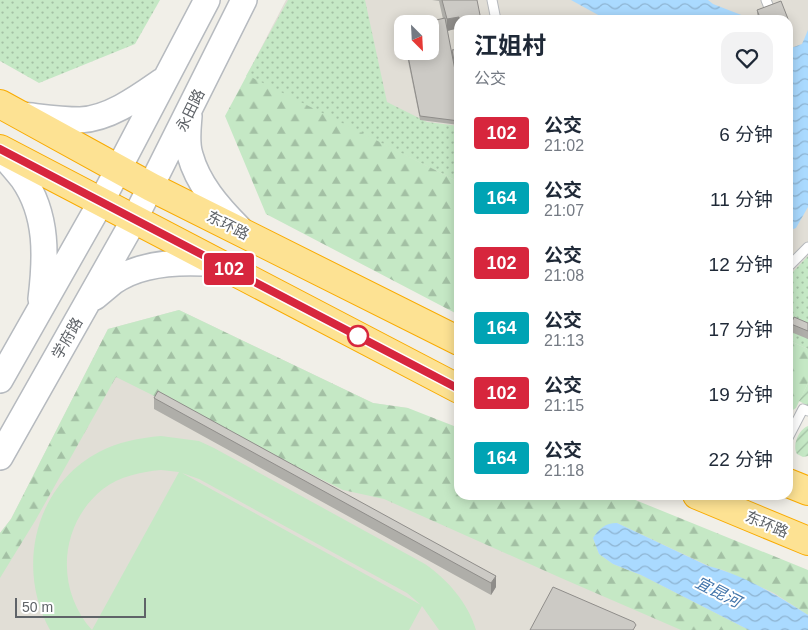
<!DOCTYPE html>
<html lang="zh">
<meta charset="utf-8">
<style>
:root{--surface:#fff;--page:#f2f2f3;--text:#1f2937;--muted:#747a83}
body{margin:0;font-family:Helvetica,"Noto Sans SC",sans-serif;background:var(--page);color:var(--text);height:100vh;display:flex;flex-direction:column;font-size:19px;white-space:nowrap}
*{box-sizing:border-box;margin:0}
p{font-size:16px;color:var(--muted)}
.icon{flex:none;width:28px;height:28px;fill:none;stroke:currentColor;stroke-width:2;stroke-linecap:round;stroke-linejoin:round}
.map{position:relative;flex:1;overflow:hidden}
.details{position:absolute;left:454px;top:15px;width:339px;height:485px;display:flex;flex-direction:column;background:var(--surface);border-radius:15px;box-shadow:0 2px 12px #0003}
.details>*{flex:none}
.badge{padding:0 10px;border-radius:4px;font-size:18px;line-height:32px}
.needle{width:32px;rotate:156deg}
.controls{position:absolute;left:394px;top:15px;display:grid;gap:10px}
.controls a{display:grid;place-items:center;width:45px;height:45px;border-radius:10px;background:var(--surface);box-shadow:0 2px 12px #0003;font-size:25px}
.scale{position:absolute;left:15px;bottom:12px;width:131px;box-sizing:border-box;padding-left:5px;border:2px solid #5f6368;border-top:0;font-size:14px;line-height:18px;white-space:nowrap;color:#5f6368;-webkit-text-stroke:4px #fff;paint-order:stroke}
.map>.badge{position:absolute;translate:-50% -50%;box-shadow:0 0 0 2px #fff}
.round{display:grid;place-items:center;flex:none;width:52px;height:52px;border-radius:15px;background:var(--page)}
.headline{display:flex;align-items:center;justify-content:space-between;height:85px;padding:0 20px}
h1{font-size:24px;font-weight:700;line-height:38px}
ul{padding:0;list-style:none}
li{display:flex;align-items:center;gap:15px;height:65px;padding:0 20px}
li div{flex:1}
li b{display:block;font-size:19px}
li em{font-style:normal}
li .badge{min-width:55px;font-weight:700;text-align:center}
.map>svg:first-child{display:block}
.education{fill:#e1ded6;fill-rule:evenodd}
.grass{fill:url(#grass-dots)}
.forest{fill:url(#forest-firs)}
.garden{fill:url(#garden-furrows)}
.pitch{fill:#c5e8c5;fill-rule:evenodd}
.water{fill:url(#water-waves)}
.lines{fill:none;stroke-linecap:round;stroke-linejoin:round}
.lane-casing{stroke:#b5b8bc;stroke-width:11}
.secondary-casing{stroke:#b6babf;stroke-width:28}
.highway-casing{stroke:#f9ab00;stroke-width:30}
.lane{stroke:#fff;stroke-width:9}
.secondary{stroke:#fff;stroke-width:25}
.highway{stroke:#fde293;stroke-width:28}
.wall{fill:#afaea9}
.shaded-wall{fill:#8f8d8a}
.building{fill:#cccac5;stroke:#8f8d8a}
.line-casing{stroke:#fff;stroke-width:11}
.line{stroke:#d7263d;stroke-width:8}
.stop-dot{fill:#fff;stroke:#d7263d;stroke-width:2.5}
.labels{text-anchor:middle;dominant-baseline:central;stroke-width:4;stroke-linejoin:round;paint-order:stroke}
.street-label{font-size:15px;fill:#5f6368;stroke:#fff}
.water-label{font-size:16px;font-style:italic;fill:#4174aa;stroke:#fff}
</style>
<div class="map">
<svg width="808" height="630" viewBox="0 0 808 630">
<defs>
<pattern id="grass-dots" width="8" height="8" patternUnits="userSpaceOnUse" patternTransform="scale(1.25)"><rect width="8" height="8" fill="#c5e8c5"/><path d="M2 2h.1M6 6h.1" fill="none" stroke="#a3c0a4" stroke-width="1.8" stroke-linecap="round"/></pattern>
<pattern id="forest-firs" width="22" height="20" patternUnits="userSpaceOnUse" patternTransform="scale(1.25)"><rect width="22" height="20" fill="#c5e8c5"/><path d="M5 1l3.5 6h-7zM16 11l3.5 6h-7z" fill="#a3c0a4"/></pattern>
<pattern id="garden-furrows" width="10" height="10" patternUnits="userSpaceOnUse" patternTransform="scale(1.25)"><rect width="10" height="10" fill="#c5e8c5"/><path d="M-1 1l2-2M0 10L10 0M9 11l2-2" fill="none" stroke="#a3c0a4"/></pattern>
<pattern id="water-waves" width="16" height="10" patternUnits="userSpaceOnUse" patternTransform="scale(1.25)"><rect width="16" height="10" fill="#aadaff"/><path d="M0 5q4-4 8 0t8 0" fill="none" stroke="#8eb4d2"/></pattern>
</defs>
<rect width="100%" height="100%" fill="#f1efe8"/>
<path class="education" d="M286 0H808V349L788 340V20H459V182L247 75ZM402 24H430V51H402Z
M179 310 373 403 408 408 459 495H607L808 583V630H0V533L11 519 108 329Z"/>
<path class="grass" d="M0 0H160L135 44 39 83 0 61Z
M288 0H365L387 102 427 122 459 126V182L246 76Z
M808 256V349L788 340V277Z"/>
<path class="forest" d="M247 75 459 182V315L266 214 225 116Z
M179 310 373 403 408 408 459 428V495H623L808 570V615L774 593 723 570 711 567 617 523 593 538 599 554 613 564 641 575 749 630H681L561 578 384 499 343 490 116 377 35 521 0 578V533L11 519 108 329Z
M788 340 808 349V383L796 408 788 413Z"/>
<path class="garden" d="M808 383V406L799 401Z
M808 426V456L803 457 797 454C792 445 799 429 808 426Z"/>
<path class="pitch" d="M161 436 199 441 214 448 425 564C448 580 468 603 476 630H439L422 606 409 630H50C16 569 34 486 99 452 118 442 139 438 161 436ZM161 470 179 472 92 630C55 589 59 524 103 489 120 476 141 472 161 470ZM182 473 199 479 407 593 421 605Z"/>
<path class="water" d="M571 0H708L713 4 744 16 747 20H615L600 16Z
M808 30V207L796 228 788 231V49L802 44Z
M617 523 708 566C741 574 779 596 808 615V630H749L641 575 613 564 599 554 593 538C599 529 605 523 617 523Z"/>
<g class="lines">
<g class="lane-casing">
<path id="lane" d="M492 0 496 20
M766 0 770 10
M788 267 808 247
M788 438 803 409 808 411"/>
</g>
<g class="secondary-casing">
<path id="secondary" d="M22 115C41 117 60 120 80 120 109 119 139 97 162 81
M189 116C188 129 186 143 190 155 198 184 218 207 239 228
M0 152C8 161 16 170 23 179 48 215 46 258 41 299
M95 297C101 292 107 287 113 282 142 261 185 261 219 264
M0 380 101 202 207 0
M0 457 134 220 244 0"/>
</g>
<g class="highway-casing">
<path id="highway" d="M0 104 151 187 459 341
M0 149 459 389
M788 483 808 491
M697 495 808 541"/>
</g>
<use href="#lane" class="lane"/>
<use href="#secondary" class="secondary"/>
<use href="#highway" class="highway"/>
</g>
<path class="wall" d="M432 0H477L481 20H459V28L447 31 452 57V50L459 49V125L420 120 406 51H430L443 19 439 1Z
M781 1 790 24V28L788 30V20H760L757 14V10Z
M808 323V339L791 332V324Z
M154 398 496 576V587L491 595 154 409Z"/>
<path class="shaded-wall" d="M459 17V28L447 31V19Z
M790 24V28L788 30V26Z
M496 576V587L491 595V583Z"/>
<path class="building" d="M442 0H477L481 20H459V17L447 19Z
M781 1 790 24 788 26V20H761L757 10Z
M445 18 459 91V121L420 116 407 51H430V24H418Z
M459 49V74L458 82 452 50Z
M794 317 808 323V331L791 324Z
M158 391 496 576 491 583 154 398Z
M553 587 634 622 636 625 633 630H530Z"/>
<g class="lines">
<g class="line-casing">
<path id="line" d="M0 149 459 389"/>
</g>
<use href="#line" class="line"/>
</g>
<circle class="stop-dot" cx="358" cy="336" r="10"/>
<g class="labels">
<g class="street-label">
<text transform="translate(190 110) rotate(-64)">永田路</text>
<text transform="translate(228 225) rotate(27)">东环路</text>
<text transform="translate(67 338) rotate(-60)">学府路</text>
<text transform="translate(767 524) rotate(23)">东环路</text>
</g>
<g class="water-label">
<text transform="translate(718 592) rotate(27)">宜昆河</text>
</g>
</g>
</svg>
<div class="controls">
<a><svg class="needle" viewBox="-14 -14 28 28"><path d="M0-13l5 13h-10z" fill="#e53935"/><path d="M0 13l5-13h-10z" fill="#747a83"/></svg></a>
</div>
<div class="scale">50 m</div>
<b class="badge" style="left:229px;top:269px;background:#d7263d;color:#fff">102</b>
<section class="details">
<div class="headline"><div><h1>江姐村</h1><p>公交</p></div><a class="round"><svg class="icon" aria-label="heart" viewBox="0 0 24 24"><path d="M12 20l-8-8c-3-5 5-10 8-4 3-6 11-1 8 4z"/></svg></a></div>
<ul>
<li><span class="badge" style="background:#d7263d;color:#fff">102</span><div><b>公交</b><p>21:02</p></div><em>6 分钟</em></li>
<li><span class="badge" style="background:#00a3b4;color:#fff">164</span><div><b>公交</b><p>21:07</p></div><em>11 分钟</em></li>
<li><span class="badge" style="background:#d7263d;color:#fff">102</span><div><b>公交</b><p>21:08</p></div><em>12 分钟</em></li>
<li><span class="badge" style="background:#00a3b4;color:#fff">164</span><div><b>公交</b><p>21:13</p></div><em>17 分钟</em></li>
<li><span class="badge" style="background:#d7263d;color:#fff">102</span><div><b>公交</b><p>21:15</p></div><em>19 分钟</em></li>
<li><span class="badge" style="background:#00a3b4;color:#fff">164</span><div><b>公交</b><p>21:18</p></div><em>22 分钟</em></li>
</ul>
</section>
</div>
